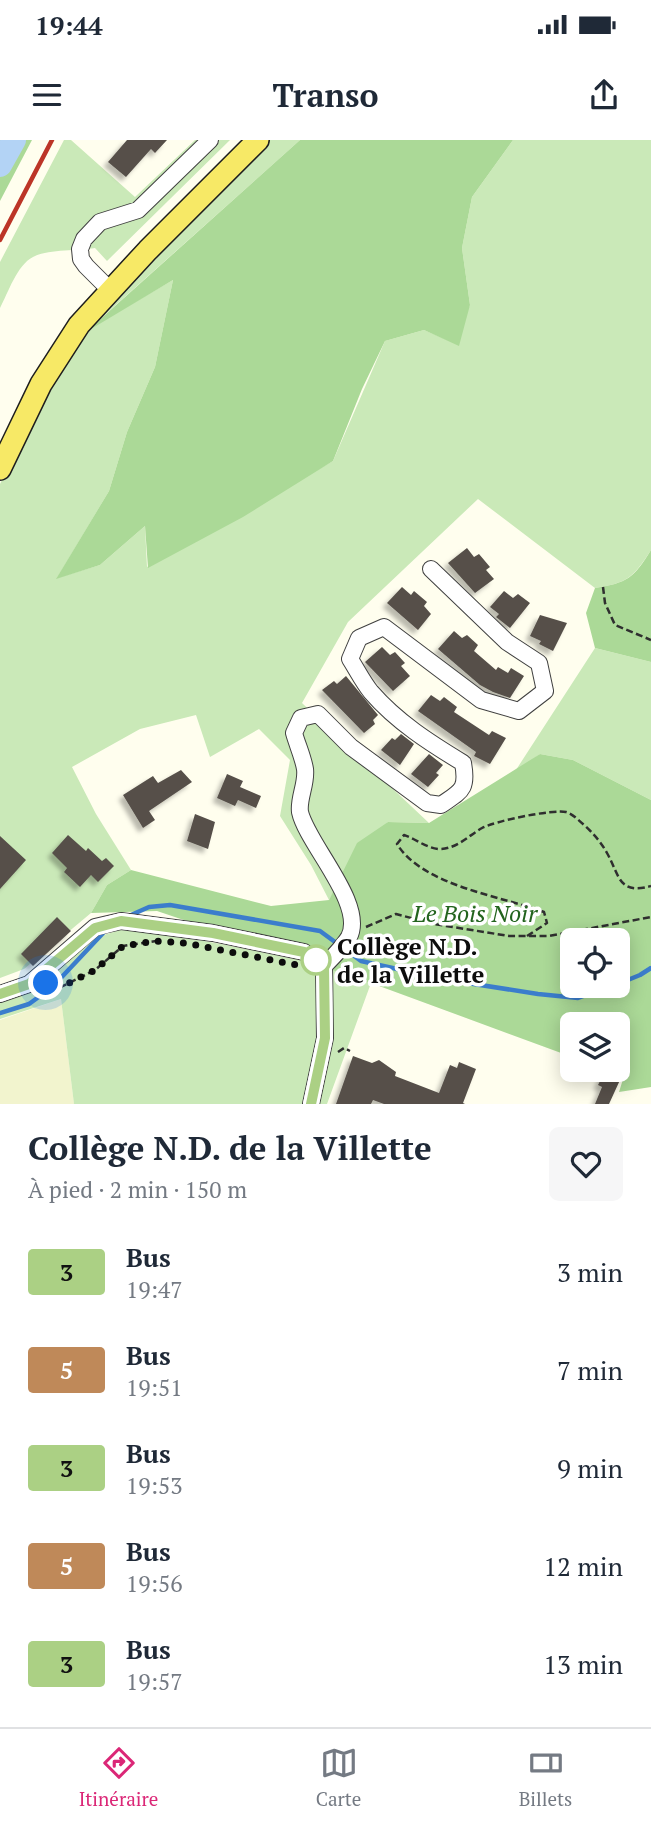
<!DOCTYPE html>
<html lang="fr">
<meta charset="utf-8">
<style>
:root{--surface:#fff;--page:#f6f6f7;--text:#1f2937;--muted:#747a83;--line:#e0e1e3;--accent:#db2777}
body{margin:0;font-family:"PT Serif",serif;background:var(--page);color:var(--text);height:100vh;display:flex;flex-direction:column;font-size:26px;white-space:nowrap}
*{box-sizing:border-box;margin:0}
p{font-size:23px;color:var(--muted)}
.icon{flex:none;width:38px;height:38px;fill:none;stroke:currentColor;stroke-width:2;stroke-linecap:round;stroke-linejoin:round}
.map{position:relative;height:964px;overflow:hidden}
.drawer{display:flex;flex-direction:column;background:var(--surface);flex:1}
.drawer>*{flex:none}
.badge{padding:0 14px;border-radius:5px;font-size:24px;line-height:46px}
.controls{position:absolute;left:560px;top:788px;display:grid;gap:14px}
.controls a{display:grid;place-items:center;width:70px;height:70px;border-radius:10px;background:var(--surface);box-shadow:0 4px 18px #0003;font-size:35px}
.you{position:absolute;width:35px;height:35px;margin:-18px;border:5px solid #fff;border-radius:50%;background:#1a73e8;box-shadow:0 0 0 10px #1a73e833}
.map>.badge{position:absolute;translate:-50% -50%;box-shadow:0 0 0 4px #fff}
.round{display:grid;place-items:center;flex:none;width:74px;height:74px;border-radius:10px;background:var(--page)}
.headline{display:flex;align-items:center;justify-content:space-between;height:119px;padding:0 28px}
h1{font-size:33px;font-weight:600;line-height:52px}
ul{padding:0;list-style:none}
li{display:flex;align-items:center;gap:21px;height:98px;padding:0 28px}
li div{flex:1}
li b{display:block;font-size:26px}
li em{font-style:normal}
li .badge{min-width:77px;font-weight:700;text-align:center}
.status{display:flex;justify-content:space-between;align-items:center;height:49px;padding:0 35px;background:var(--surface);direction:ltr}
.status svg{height:19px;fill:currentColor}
header{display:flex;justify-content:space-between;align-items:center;height:91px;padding:0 28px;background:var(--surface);font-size:32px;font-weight:600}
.menu{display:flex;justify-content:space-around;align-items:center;height:98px;border-top:2px solid var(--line);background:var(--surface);font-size:19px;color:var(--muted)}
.menu a{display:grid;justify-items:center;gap:4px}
.menu .on{color:var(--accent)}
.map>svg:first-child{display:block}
.farmland{fill:#f2f4ce}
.green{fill:#cae9b8}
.forest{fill:#abd997;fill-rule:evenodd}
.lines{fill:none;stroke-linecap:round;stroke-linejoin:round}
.stream{stroke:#3b7dcc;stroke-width:4.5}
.river{stroke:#b3d3f5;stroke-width:24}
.building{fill:#56504a;filter:url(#shadow)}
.minor-casing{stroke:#404040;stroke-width:18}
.major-casing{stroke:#1e1e1e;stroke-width:24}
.path{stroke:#2f2f2f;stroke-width:2.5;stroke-dasharray:7 3.5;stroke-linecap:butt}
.minor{stroke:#fff;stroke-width:16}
.major{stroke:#f7e966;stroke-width:21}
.rail{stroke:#bc3527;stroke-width:4.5}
.line-casing{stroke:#fff;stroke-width:16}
.line{stroke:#abd084;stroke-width:10}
.walk{stroke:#0d0d0d;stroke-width:7;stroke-dasharray:0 12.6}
.stop-dot{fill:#fff;stroke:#abd084;stroke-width:3.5}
.labels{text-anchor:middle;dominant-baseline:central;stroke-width:7;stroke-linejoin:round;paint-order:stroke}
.park-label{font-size:24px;font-style:italic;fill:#23641e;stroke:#fff}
.stop-label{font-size:24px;font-weight:bold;fill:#0d0d0d;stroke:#fff;text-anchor:start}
</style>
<div class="status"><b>19:44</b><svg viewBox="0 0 49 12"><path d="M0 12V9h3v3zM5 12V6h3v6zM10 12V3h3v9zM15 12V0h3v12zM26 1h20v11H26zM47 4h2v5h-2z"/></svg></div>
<header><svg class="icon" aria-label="menu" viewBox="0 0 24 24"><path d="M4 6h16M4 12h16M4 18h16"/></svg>Transo<svg class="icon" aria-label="share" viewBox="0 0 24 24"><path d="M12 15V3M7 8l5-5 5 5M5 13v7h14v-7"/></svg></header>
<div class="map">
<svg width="651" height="964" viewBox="0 0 651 964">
<defs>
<filter id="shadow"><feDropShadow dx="-4.5" dy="4.5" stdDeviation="2" flood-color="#0004"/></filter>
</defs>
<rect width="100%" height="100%" fill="#fffeee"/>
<path class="farmland" d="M61 859 74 964H0V880Z"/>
<path class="green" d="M64 0H71L135 57 195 0H230L107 121 95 108C77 111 48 109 33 117 17 125 8 153 0 168V122Z
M269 0H300L90 188 173 140 155 227 127 292 109 351 57 438 100 425 145 386 147 427 333 321 385 201 424 190 452 202 470 165 462 108 472 57 513 0H651V410C633 438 627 443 595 448L478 359 348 482 302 563 429 683 388 682 342 736 329 760 311 725 280 676 290 620 259 589 210 617 196 575 140 589 72 627 96 674 131 730 107 745 91 773 24 829 0 838V344L49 245 86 192Z
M595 508 651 522V660L573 620 540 614 514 633Z
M120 790C177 795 234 806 290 818 316 823 350 827 371 843L327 964H74L61 859 0 879V861L35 849 97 797Z"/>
<path class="forest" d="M0 0H32L0 61Z
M300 0H513L472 57 462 108 470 165 459 206 424 190 385 201 362 249 333 321 243 377 148 428 145 386 100 425 56 439 109 351 127 292 155 227 173 140 86 192Z
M651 410V522L595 508 586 473 595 448C627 443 634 438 651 410Z
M540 614 573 620 651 660V947L619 952 624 936 606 929H618V884H572V917L371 843 157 771 91 773 107 745 131 730 271 766 329 760 357 703 388 682 429 683ZM572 800H618V845H572Z"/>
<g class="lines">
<path class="stream" d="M131 775 149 767 170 765 320 791 361 821 442 839 538 854 578 858 613 845
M59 840 105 791
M618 844 640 835 651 828
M0 873 29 864 51 848"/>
<path class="river" d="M0 25 14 0"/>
</g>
<path class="building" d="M127 0H167L155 13 151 9 126 37 108 22Z
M467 408 474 417 479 414 490 427 486 430 494 439 475 453 448 423Z
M402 447 411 455 414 451 427 462 424 466 431 474 418 490 387 463Z
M504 451 513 458 518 454 530 463 510 488 496 477 499 474 490 467Z
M540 475 567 483 553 511 539 504 541 501 530 496Z
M454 491 462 498 467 495 478 505 474 511 496 530 498 527 508 533 511 528 524 536 510 558 493 552 480 545 438 509Z
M382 507 390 515 395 512 405 523 401 526 410 536 393 551 365 522Z
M346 536 378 575 373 580 375 584 364 593 322 550 334 541 337 544Z
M431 555 440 561 444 557 457 567 454 572 489 595 492 591 506 598 490 624 474 616 476 612 418 571Z
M401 594 414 604 400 625 381 610 392 598 395 600Z
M429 614 443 625 436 633 439 635 428 647 411 634Z
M181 630 192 642 149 671 155 680 143 688 123 655 153 636 158 643Z
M227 634 243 641 240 647 261 656 256 668 238 660 235 666 217 658Z
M195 674 215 682 208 709 187 701Z
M68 695 86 711 88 708 102 721 106 718 114 726 98 742 91 735 80 747 64 732 67 728 52 713Z
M0 696 26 720 0 749Z
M57 777 71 791 33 826 21 814Z
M353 916 372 923 379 920 396 932 395 936 439 953 450 925 457 928 459 922 476 929 463 963 465 964H384L373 960 371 964H336Z
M604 933 620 940 609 964H595L602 947 598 945Z"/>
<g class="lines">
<g class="minor-casing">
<path id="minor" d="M110 150 86 126 81 119 80 109 84 99 100 82 138 70 210 0
M324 826C333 817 343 807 349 797 366 764 307 704 300 672 298 659 307 643 305 629 303 617 297 604 294 593L301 578 318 574 351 607 427 663 441 665C461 651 468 650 463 623 430 603 397 582 371 552 363 542 357 530 350 519L359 498 384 487 481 560 519 571 545 551 539 523 507 502 431 429
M0 854 29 844 95 787 121 781 213 793 304 812 324 826
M311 964 325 898 324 826"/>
</g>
<g class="major-casing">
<path id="major" d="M0 329 41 244 79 185 148 110 258 0"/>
</g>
<path class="path" d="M603 447 605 463 615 485 651 500
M366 787 396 774 434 784 509 796H549L651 777
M527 796 547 783 544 772C501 756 423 746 397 704L404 695C416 699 426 708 439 709 457 709 468 696 482 688 495 681 553 669 566 672 573 674 578 680 583 684 593 693 601 702 607 713 620 736 618 755 651 746
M50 843 61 847 95 830 123 806 156 801
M338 912 344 908 350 911"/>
<use href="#minor" class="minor"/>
<use href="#major" class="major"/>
<path class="rail" d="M0 100 52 0"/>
</g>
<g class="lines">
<g class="line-casing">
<path id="line" d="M0 854 29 844 95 788 121 781 213 793 304 812 324 826 325 898 311 964"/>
</g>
<use href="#line" class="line"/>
<path class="walk" d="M46 843 61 847 95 830 123 806 156 801 185 803 307 827 316 820"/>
</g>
<circle class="stop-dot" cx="316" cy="820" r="14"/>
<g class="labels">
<g class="park-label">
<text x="475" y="773">Le Bois Noir</text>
</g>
<g class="stop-label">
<text x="337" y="806">Collège N.D.<tspan x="337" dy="28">de la Villette</tspan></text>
</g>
</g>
</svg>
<div class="controls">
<a><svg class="icon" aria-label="locate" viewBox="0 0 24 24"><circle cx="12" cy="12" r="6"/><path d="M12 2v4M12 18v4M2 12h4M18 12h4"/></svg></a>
<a><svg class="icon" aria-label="layers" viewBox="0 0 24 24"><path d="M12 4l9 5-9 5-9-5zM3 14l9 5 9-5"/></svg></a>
</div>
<div class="you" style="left:46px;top:843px"></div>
</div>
<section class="drawer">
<div class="headline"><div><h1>Collège N.D. de la Villette</h1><p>À pied · 2 min · 150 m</p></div><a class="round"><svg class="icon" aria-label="heart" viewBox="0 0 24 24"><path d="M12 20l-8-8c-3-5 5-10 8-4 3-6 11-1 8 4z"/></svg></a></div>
<ul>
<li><span class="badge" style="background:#abd084;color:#111">3</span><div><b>Bus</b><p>19:47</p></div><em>3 min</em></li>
<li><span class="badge" style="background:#bf8959;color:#fff">5</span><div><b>Bus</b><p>19:51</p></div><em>7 min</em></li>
<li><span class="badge" style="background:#abd084;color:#111">3</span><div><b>Bus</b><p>19:53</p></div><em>9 min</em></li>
<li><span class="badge" style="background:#bf8959;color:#fff">5</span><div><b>Bus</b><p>19:56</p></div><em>12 min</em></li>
<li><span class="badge" style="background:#abd084;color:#111">3</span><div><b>Bus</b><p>19:57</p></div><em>13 min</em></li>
</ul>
</section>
<nav class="menu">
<a class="on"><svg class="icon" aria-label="directions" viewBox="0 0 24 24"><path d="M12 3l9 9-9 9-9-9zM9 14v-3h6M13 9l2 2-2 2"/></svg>Itinéraire</a>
<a><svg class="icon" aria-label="map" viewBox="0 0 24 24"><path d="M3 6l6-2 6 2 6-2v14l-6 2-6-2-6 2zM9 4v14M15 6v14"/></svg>Carte</a>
<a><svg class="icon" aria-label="tickets" viewBox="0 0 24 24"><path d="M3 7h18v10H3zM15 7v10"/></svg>Billets</a>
</nav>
